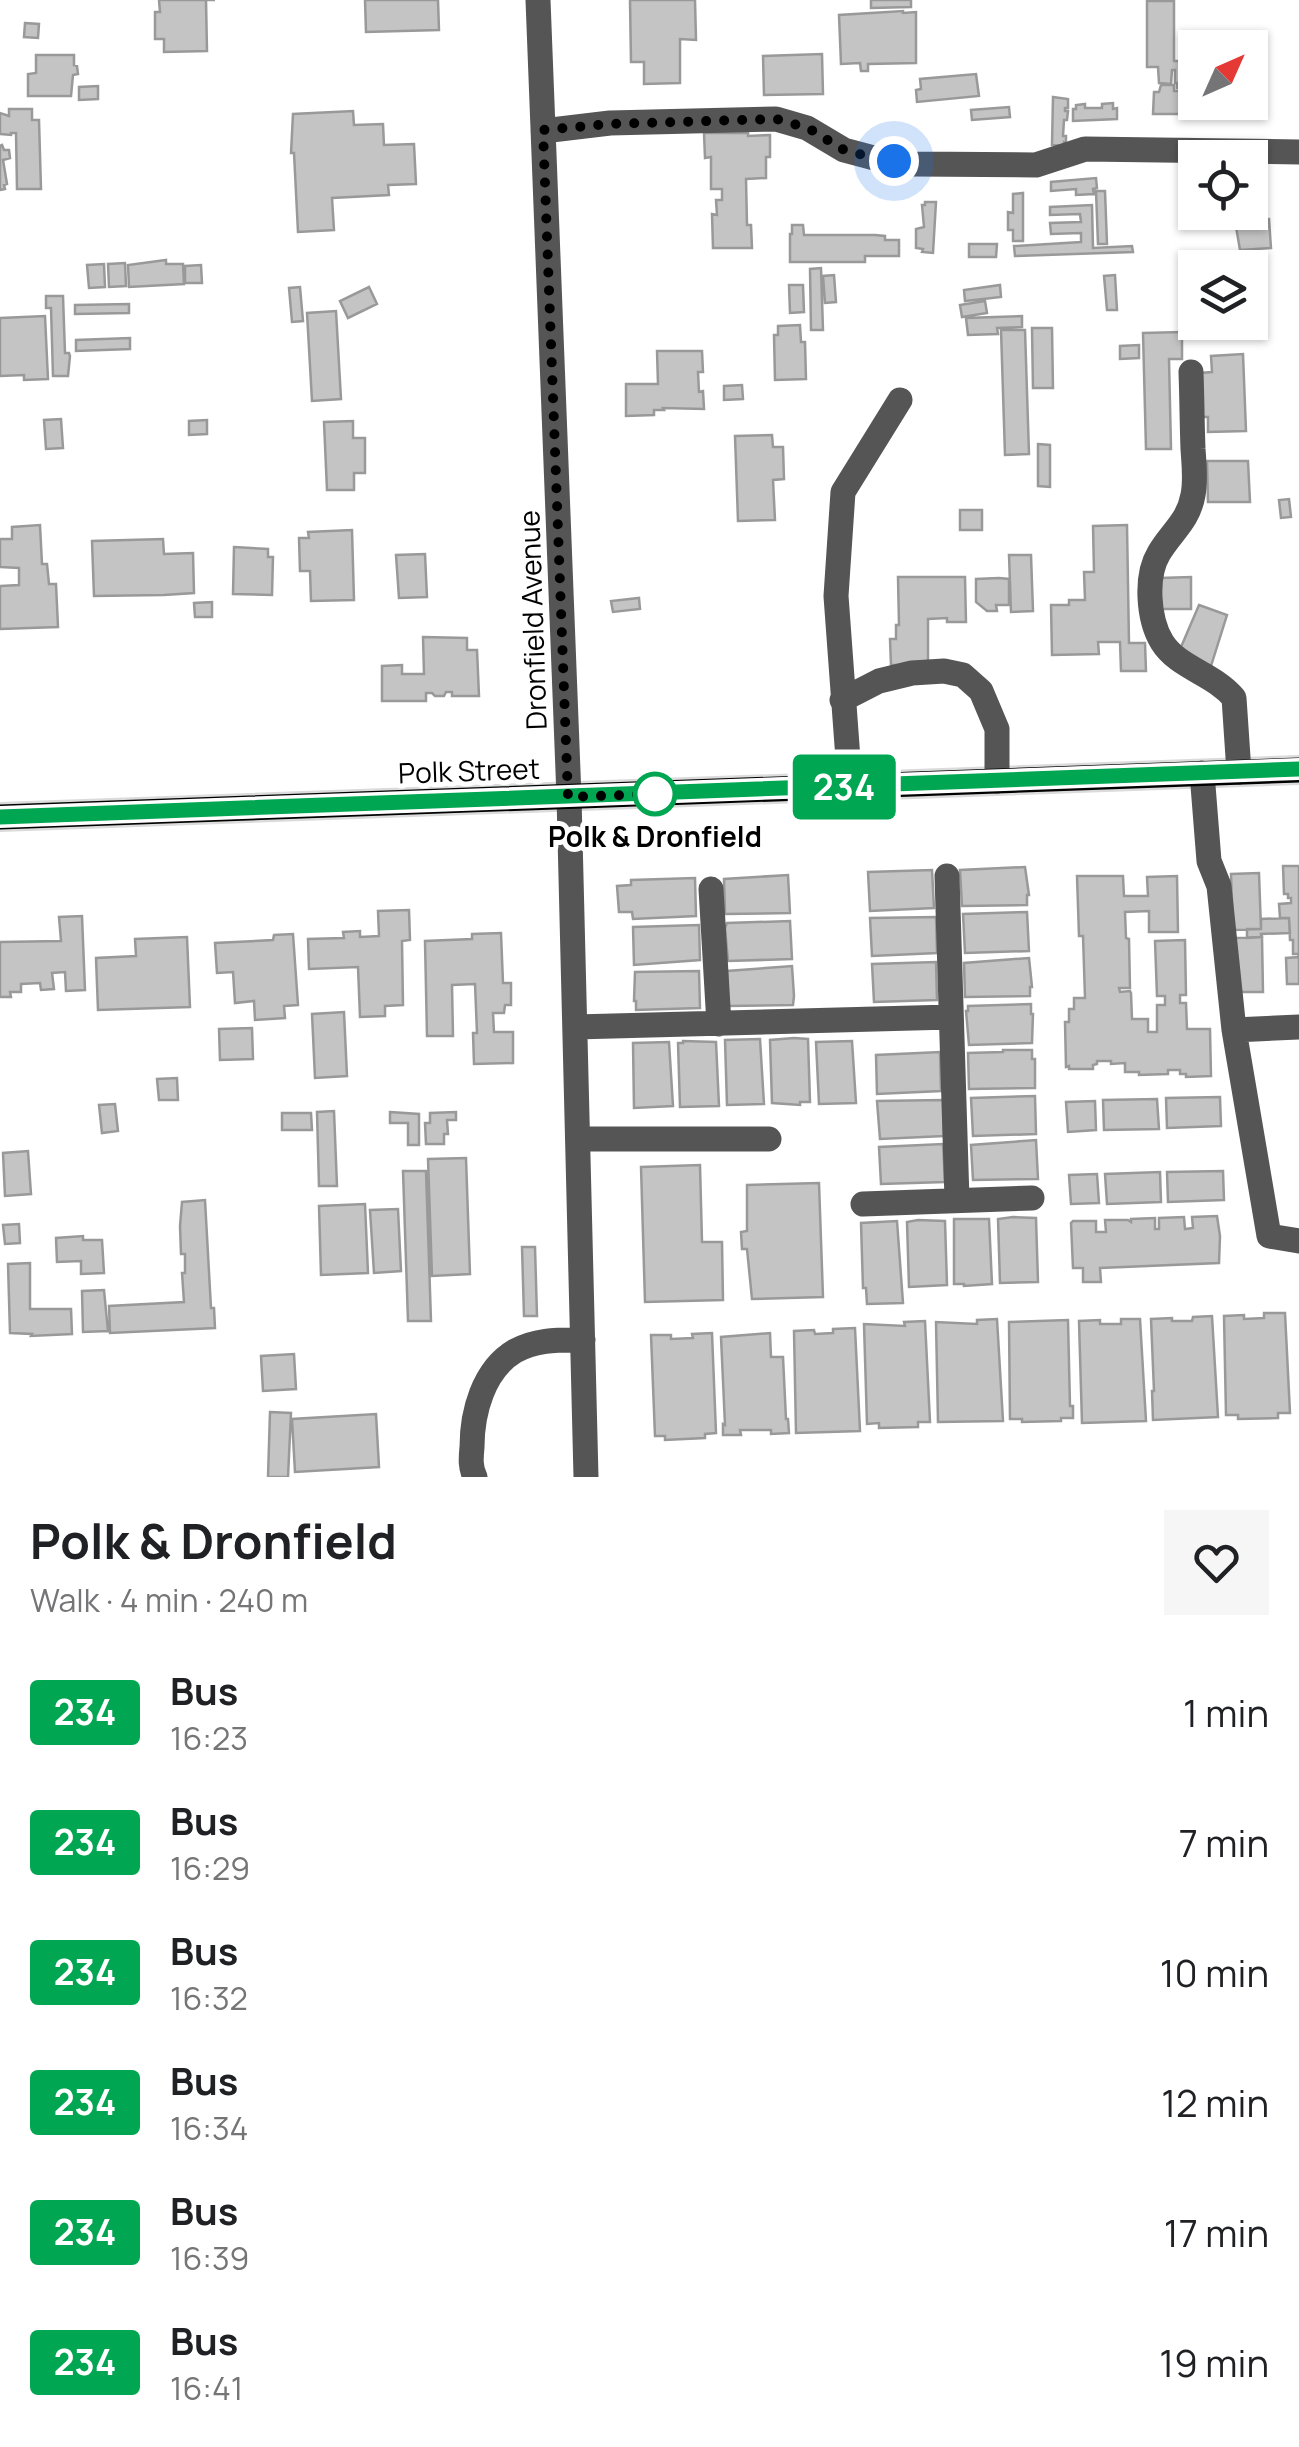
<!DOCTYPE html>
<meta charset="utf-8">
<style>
:root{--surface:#fff;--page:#f6f6f6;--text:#202124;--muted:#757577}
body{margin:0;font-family:Manrope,sans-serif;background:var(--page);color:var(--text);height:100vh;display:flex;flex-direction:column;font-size:38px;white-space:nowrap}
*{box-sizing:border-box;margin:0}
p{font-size:32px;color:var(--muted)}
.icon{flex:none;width:55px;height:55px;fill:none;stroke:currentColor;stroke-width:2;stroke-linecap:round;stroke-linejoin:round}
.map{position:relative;height:1477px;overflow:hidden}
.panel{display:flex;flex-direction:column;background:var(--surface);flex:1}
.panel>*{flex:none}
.badge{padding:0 20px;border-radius:8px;font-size:35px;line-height:65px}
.needle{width:65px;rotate:45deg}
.buttons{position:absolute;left:1178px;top:30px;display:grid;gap:20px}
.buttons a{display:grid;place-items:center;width:90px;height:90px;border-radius:0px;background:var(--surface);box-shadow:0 2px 8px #0004;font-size:50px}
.you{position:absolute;width:50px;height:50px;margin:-25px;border:8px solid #fff;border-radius:50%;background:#1a73e8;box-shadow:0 0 0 15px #1a73e833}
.map>.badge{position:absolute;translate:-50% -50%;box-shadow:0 0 0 5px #fff}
.round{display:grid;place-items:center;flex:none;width:105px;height:105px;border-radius:0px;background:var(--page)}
.headline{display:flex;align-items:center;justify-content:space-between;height:170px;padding:0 30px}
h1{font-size:48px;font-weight:700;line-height:75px}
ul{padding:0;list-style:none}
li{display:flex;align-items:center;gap:30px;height:130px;padding:0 30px}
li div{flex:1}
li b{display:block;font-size:38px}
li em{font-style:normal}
li .badge{min-width:110px;font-weight:700;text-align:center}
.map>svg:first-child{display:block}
.building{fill:#c4c4c4;stroke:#999;stroke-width:2.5}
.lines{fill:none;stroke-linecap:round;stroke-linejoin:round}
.major-casing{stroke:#dbdbdb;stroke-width:30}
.minor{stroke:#555;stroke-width:25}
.major{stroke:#000;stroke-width:25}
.line-casing{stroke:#fff;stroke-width:22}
.line{stroke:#00a651;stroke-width:15}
.walk{stroke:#000;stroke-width:10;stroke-dasharray:0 18}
.stop-dot{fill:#fff;stroke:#00a651;stroke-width:5}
.labels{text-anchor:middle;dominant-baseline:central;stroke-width:10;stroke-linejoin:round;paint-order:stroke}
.street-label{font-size:28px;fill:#000;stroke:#fff}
.stop-label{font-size:28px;font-weight:bold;fill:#000;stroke:#fff}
</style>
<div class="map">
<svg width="1299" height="1477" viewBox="0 0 1299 1477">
<rect width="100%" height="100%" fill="#fff"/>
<path class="building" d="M159 0H215H206L207 51 164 52V39H155V12H160Z
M365 0H438L439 30 366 32Z
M630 0H695L696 40 680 39V83L644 84V62H631Z
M871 0H911V7L871 8Z
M1147 1H1174V61H1189V46L1200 45V48H1195V81H1191L1190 88H1177V83H1175V70H1172L1171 84 1159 83 1158 67H1147Z
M903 11V13L916 12V63L868 64V71H861L860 63 841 64 839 15Z
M25 23 39 24 38 38 24 37Z
M1207 36H1223V48H1207Z
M822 54 823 94 764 95 763 56Z
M36 55H74V65L77 66 78 74 73 75 71 96H28V74L36 73Z
M976 74 979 96 917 102 916 90 921 89 920 79Z
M1161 85H1174V91H1191L1192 112H1182L1183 114H1153L1154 92H1159Z
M98 86V99L79 100V87Z
M1053 97 1068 99V108H1065V111H1068L1067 120H1064L1063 136H1066V143L1064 142V146L1052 145Z
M1113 103V109L1117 108V119L1073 121V109H1076V105L1085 104V108H1102V104Z
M1009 107 1010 117 972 120 971 110Z
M9 109H32V120H39L41 189H17L16 133H11V135L0 134V113L9 116Z
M353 111 354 125 383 124 384 145 414 144 416 184 388 185 389 195 332 198 334 230 298 232 294 153H291L293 114Z
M704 133H748V136L770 135V157H766V178L746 179 747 225H751L752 248H713L712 214 717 215 716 200H722V189H711V157L705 158Z
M2 145 4 150H9L10 158 3 160 7 184 4 185 5 189 0 190V146Z
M1096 178 1097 188 1093 189 1094 194 1076 195V189L1051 191V182Z
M1096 191H1105L1107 244H1098Z
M1023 193V241H1013V230H1008V212L1013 213V194Z
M925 202H936L933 253 922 252 923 249 916 248V229L924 227 922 205H925Z
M1092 205 1093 248 1132 246 1133 252 1015 256 1014 246 1081 242V233L1051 234 1050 223 1081 222 1080 214 1050 215V207Z
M1269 219 1271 248 1240 250 1235 221Z
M792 225H803L804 235H875L885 236V240H899V256H865V262H790V234H792Z
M969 244H997L996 257H969Z
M166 260V264H183L184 284 129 287 128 265Z
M125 263 126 286 109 287 108 264Z
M104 264 105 287 89 288 87 265Z
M201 265 202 283H185V266Z
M821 268 823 330H811L810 269Z
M834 275 836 302 825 303 823 276Z
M1115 275 1117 310H1107L1104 276Z
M789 285H803L804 312 790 313Z
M1000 285 1001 297 965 301 964 290Z
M300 287 303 321 292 322 289 288Z
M369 287 377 304 348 318 340 301Z
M46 296H63L65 353H69L70 356 68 376H53L51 308H46Z
M985 301 987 313 962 317 960 305Z
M129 304V313L75 314V305Z
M336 311 341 399 312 401 307 313Z
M45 316 48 379 24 380V375L0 376V318Z
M1022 316V327L997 328 998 334 968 335 966 318Z
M800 325 801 342H805L806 379 775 380 774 335H778V326Z
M1032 328H1052L1053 388H1033Z
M1001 330H1025L1029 454 1005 455Z
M1182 332V359H1169L1171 449H1146L1143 333Z
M130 338V349L76 351V340Z
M1139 345V358L1120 359V346Z
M657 351H702L703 372H698L699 392 703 391 704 409 663 408 664 410H654V415L626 416V384H658Z
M1243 354 1246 431 1208 432V417H1202L1200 373 1212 372 1211 356Z
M742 385 743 399 724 400V386Z
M61 419 63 448 46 449 44 420Z
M207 420V434L189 435V421Z
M353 421V438H365V473H354V490H327L324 422Z
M772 435 773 447H783L784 479 773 480 775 520 738 521 735 436Z
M1038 444 1050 445V487L1038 486Z
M1207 461H1248L1250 502H1208Z
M1289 499 1291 517 1281 518 1279 500Z
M960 510H982V530H960Z
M40 525 42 564H47L49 584H56L58 627 0 629V586L19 585V568L0 567V539H12V527Z
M1127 525 1129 643H1145L1146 671H1121L1120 642H1098L1099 654 1052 655 1051 605H1069V600H1085L1084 572H1094L1093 526Z
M352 530 354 600 311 601 310 571H300L299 538H309L308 532Z
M163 539 164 554 193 553 194 593 164 595 94 596 92 541Z
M234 547 268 549V557H273L272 595 233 594Z
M425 554 427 597 399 598 396 555Z
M1009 555H1031L1033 611 1011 612Z
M898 577H965L966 622H947V618L928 619V665H891L890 639H896V625H899Z
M1191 577V609H1160V578Z
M999 578 1009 579V605H996L997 611H987L976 602V579Z
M639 598 640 609 613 612 611 601Z
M212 602V617H195L194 603Z
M1199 605 1227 615 1211 666 1178 654Z
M423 637 467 638V650H477L479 696H452V692H446L444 696H435L432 693H426V701H382V666L402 665V674H424Z
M1283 866H1299V984H1287L1286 958 1299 957 1298 954H1293V940H1290L1289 918H1280L1279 904 1291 903V898H1288V894H1284Z
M1025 867 1029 895H1027V905L962 906 960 870Z
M932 870 934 908 870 911 868 872Z
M1259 873 1261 929 1233 930 1231 874Z
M788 875 790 913 725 914 724 879Z
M1077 876H1123L1124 896H1148L1147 877 1177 876 1178 932H1149V911L1125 912 1126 938 1129 939 1130 988H1119L1120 992 1130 991 1131 993 1132 1019H1148V1032H1157V1005H1165V996H1157L1155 941 1185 940 1186 995H1180V1003H1186L1187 1029H1210L1211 1076 1186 1077V1074H1180V1070H1168V1074L1139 1075V1072H1125V1063L1111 1064V1061H1097V1064L1093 1065V1069H1069V1066L1066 1067 1065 1022H1069V1009H1074V998H1085L1083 936H1079Z
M695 878 696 916 633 919 632 912H619L617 886 631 885V880Z
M409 910 410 940 402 941 403 1005 385 1006V1016L360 1017 358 967 309 969 308 939 344 938 343 932 360 931V937L379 936 378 911Z
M1027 912 1029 951 965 953 963 914Z
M82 916 85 990 66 991 65 972 52 973 54 989 41 990 40 983 21 984V992H10L11 997H0V942L61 941 59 917Z
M936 917 937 953 872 956 870 918Z
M1289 918 1290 933 1261 934 1262 937 1247 938V929H1261V919Z
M790 921 792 959 728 961 725 928 727 923Z
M699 925 700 960 634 965 633 927Z
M501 933 503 983H511V1005H505L504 1013H493L494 1032H513V1063L474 1064 473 1033H477L475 984 452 985 453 1036H427L425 941 472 939V934Z
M293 934 298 1005 284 1006 285 1018 255 1020 254 1001 235 1003 233 972 217 973 215 943 273 940 274 935Z
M187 937 190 1007 98 1010 96 958 136 956 135 939Z
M1262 937 1263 992H1234L1233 938Z
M1029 958 1032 987H1030V996L965 997 964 963Z
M936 962 937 1000 874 1002 872 964Z
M792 966 794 996 793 1005 728 1006 727 971Z
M699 971 700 1008 636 1010V1001H634L635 972Z
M1031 1004V1014H1033L1032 1043 969 1045 966 1011H968V1006Z
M344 1012 347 1076 315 1078 312 1014Z
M252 1028 253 1059 220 1060 219 1029Z
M794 1038 808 1039 810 1102H800V1105L772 1103 770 1040Z
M760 1039 764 1104 727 1105 725 1040Z
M683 1041 716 1042 719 1106 680 1107 678 1043H683Z
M852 1041 856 1103 819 1104 816 1042Z
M669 1042 673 1106 634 1108 633 1043Z
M1003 1050H1032V1059H1035V1088L969 1089 968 1053 1003 1052Z
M940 1052 941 1091 877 1094 876 1055Z
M177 1078 178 1100H159L157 1079Z
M1035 1096 1036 1134 973 1136 971 1098Z
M1220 1097 1221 1126 1167 1128 1166 1098Z
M1157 1099 1159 1129 1104 1130 1103 1100Z
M943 1100 944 1136 880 1139 877 1101Z
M1095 1101 1096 1130 1068 1132 1066 1102Z
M115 1104 118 1131 102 1133 99 1105Z
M334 1111 337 1186H319L317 1112Z
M390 1112 419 1114V1145H408V1123H390Z
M456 1112V1120H447L448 1134H444V1144H426L425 1123H430V1113Z
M282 1113H311L312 1130H282Z
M1036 1140 1038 1179 973 1180 971 1145Z
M943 1144 945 1182 881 1184 879 1147Z
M28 1151 31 1194 5 1196 3 1153Z
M466 1158 470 1274 432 1276 428 1159Z
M700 1165 702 1242H722L723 1300 645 1302 641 1167Z
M403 1171H426L431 1321H408Z
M1223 1171 1224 1200 1168 1202 1167 1172Z
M1160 1172 1161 1202 1107 1204 1105 1174Z
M1097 1174 1099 1203 1071 1204 1069 1175Z
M819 1183 823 1297 752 1299 747 1249H742L741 1232 747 1231V1185Z
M205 1200 211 1308H214L215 1328 110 1333 109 1306 184 1302 182 1273H185V1254H181L180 1226 182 1202Z
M365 1204 368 1273 321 1275 319 1206Z
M398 1209 401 1271 374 1273 370 1210Z
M1217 1216 1220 1236 1219 1263 1100 1268 1101 1282H1083V1268H1073L1071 1223 1073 1221H1096V1232H1106L1105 1220H1128L1131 1222V1219L1155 1218V1229H1159V1218L1184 1217 1185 1229 1193 1228 1192 1217Z
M1013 1217 1036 1218 1038 1282 1000 1283 998 1219Z
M954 1219H989L992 1284 964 1286V1284H954Z
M918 1220 945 1221 947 1285 909 1287 907 1222Z
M897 1221 903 1303 867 1304 866 1288H863L861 1223Z
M19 1224 20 1243 5 1244 3 1225Z
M83 1236V1240H102L104 1273 81 1274V1261L57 1262 56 1238Z
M522 1247H535L537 1316H524Z
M30 1263V1309H71L72 1334 31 1336 32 1334 10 1333 8 1264Z
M104 1290 108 1331 83 1332 82 1291Z
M1264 1313H1285L1290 1413H1278V1418L1238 1419V1415H1226L1224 1316 1244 1315V1319L1264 1318Z
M1212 1316 1218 1417 1153 1420 1152 1391H1154L1151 1319 1172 1318V1321H1192L1193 1317Z
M997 1319 1003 1421 938 1422 936 1322 977 1324V1320Z
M1121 1319H1140L1146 1421 1082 1423 1079 1321 1100 1320V1324H1121Z
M1068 1320 1070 1406H1073V1418H1061V1421L1022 1422V1419H1010L1009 1322Z
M925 1321 930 1422H918V1427L879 1428V1423L867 1424 864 1324 905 1326 904 1322Z
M855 1328 860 1431 796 1433 794 1331 814 1330 815 1334 833 1333V1329Z
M712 1333 716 1433 705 1434V1438L665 1440V1436H655L651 1335H671V1339L693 1338 692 1334Z
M770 1333 771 1357H783L786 1419H788L789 1433 771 1434V1430H740L741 1435H723V1424L725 1425 721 1337Z
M294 1354 296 1389 263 1391 261 1356Z
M270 1412 291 1413 288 1477H268Z
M376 1414 379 1467 295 1472 292 1419Z"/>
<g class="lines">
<g class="major-casing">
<path id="major" d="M0 817 1299 770"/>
</g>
<path class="minor" d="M538 0 569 797 586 1477
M543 131 610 123 776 119 807 128 844 150 874 158 914 164 1036 165 1085 149 1299 152
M1191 372C1192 398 1192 423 1193 449 1194 464 1196 480 1193 495 1188 522 1172 531 1159 553 1145 576 1148 619 1162 642 1178 668 1213 673 1234 698L1239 772
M842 700 879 681 912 673 944 671 963 675 981 691 997 729V781
M1202 773 1209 861 1219 886 1234 1030 1269 1236 1299 1241
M850 786 836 596 843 492 900 400
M947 876 957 1200
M711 889 719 1024
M575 1027 951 1017
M1234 1030 1299 1027
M578 1139H769
M863 1204 1032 1198
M475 1477C470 1467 471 1458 472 1447 472 1413 483 1370 515 1351 537 1339 558 1340 583 1340"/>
<use href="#major" class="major"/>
</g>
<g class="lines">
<g class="line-casing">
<path id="line" d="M0 817 1299 769"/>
</g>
<use href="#line" class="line"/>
<path class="walk" d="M655 794 568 797 543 130 610 124 776 119 808 128 844 150 874 158 894 161"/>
</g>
<circle class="stop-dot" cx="655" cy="794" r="20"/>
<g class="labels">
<g class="street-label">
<text transform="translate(532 620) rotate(-92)">Dronfield Avenue</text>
<text transform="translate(469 770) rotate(-2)">Polk Street</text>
</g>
<g class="stop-label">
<text x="655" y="836">Polk &amp; Dronfield</text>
</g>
</g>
</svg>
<div class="buttons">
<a><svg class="needle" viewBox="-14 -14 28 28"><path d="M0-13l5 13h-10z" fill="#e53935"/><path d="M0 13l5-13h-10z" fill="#757577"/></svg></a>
<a><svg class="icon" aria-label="locate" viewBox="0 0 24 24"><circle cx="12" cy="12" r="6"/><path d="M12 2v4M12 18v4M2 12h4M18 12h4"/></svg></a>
<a><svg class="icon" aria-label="layers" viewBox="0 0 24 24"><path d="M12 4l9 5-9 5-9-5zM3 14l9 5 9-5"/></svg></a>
</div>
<div class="you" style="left:894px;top:161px"></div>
<b class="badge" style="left:844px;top:787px;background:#00a651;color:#fff">234</b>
</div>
<section class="panel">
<div class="headline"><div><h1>Polk &amp; Dronfield</h1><p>Walk · 4 min · 240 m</p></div><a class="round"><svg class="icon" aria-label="heart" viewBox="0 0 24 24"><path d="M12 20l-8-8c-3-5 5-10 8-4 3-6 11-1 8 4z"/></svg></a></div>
<ul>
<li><span class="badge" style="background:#00a651;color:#fff">234</span><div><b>Bus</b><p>16:23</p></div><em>1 min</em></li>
<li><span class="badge" style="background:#00a651;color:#fff">234</span><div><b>Bus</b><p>16:29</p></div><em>7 min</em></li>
<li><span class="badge" style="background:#00a651;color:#fff">234</span><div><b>Bus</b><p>16:32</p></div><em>10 min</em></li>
<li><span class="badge" style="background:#00a651;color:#fff">234</span><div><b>Bus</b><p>16:34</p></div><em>12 min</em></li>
<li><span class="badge" style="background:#00a651;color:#fff">234</span><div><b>Bus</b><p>16:39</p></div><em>17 min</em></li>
<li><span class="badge" style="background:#00a651;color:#fff">234</span><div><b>Bus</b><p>16:41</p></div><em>19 min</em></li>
</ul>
</section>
